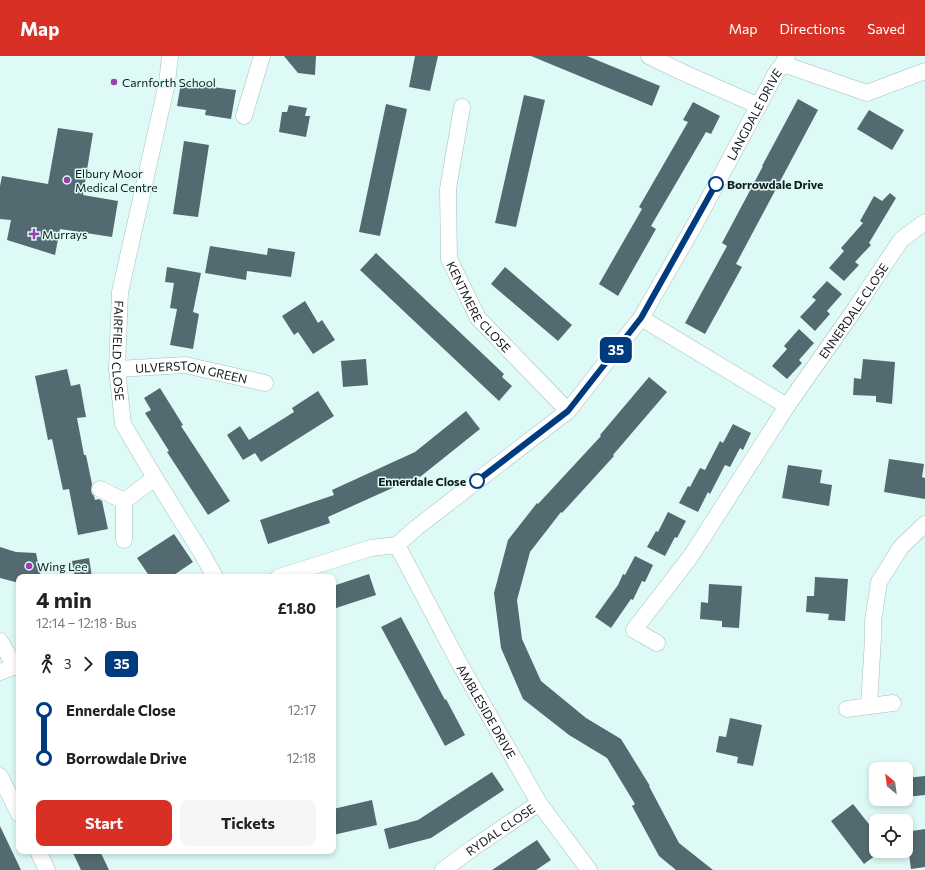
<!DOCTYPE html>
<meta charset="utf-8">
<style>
:root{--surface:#fff;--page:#f6f6f6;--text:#222;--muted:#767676;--accent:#d93025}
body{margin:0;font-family:Commissioner,sans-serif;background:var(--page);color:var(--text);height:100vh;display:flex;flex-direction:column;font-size:15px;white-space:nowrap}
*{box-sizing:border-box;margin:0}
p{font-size:13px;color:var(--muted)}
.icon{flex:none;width:22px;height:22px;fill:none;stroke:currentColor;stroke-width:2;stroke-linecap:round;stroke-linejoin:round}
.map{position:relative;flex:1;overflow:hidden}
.drawer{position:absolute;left:16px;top:518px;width:320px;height:280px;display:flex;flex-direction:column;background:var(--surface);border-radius:8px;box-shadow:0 2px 6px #0003}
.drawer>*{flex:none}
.badge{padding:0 8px;border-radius:6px;font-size:14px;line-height:26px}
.needle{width:26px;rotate:331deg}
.controls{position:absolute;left:869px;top:706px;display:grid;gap:8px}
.controls a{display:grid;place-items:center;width:44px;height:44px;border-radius:8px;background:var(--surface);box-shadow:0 2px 6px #0003;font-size:20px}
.map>.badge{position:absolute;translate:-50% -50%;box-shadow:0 0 0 2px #fff}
.legs{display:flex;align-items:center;gap:6px;height:44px;padding:0 20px;font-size:13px}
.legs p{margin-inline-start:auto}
.overview{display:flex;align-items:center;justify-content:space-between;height:68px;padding:0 20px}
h1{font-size:22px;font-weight:700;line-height:30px}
.primary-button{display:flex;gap:8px;margin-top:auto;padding:8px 20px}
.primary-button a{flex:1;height:46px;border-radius:8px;background:var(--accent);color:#fff;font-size:16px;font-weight:700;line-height:46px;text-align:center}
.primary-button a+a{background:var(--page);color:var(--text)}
ul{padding:0 20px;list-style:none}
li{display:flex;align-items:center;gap:14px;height:48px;font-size:15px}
li i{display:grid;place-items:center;width:6px;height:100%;margin:0 5px;background:currentColor}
li i::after{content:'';width:10px;height:10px;margin:-5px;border:3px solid;border-radius:50%;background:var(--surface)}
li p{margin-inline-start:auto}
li:first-child i{background:linear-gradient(#0000 50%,currentColor 0)}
li:last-child i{background:linear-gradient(currentColor 50%,#0000 0)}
header{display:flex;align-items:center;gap:24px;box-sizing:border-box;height:56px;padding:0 20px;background:var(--accent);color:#fff}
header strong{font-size:19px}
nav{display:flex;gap:22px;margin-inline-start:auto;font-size:14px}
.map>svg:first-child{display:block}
.building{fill:#536b70}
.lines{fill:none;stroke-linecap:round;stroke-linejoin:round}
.street-casing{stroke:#a5bfbb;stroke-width:17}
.street{stroke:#fff;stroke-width:16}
.line-1-casing{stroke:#fff;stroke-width:9}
.line-1{stroke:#003b80;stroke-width:6}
.poi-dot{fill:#9940ac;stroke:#defaf6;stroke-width:1.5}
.stop-1-dot{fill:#fff;stroke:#003b80;stroke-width:2}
.labels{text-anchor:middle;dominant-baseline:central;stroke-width:3;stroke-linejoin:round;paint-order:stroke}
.poi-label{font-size:12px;fill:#101a19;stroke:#defaf6;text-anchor:start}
.street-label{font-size:12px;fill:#101a19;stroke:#defaf6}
.stop-label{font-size:12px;font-weight:bold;fill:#101a19;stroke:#defaf6;text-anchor:start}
</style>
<header>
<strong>Map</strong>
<nav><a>Map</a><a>Directions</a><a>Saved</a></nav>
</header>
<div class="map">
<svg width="925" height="814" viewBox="0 0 925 814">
<rect width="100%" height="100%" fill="#defaf6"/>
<path class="building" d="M284 0H316L315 19 298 17Z
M415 0H438L430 35 409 31Z
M531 0H587L660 30 652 50Z
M181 27 236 34 231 63 205 59 206 54 177 50Z
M524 39 545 44 516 171 495 167Z
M798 43 818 54 736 208 742 211 705 278 685 267 727 190 722 187 763 110H762Z
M693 46 720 60 711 78 706 76 651 170 656 173 618 240 599 228 642 153 639 151 688 66 683 64Z
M386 48 407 53 380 180 359 176Z
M289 49 307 52 305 60H310L306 81 279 76 282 56H287Z
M869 54 904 74 892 94 857 73Z
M58 72 93 77 83 139 118 145 112 181 60 173 55 199 7 184 11 164 0 163V130L2 120 48 128Z
M184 85 209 89 198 161 173 158Z
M890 137 896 142 869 187 871 189 855 206 859 209 844 225 829 212 844 195 841 192 863 167 860 165 874 140 882 145Z
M210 190 267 199 268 192 295 196 291 221 247 215 246 224 205 217Z
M376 197 504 318 502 321 512 330 499 345 360 214Z
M167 211 201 217 193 256 199 258 193 293 170 289 177 253 170 252 174 227 165 226Z
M505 211 572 269 558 285 491 228Z
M827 225 842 238 827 255 830 258 815 275 800 261 816 244 812 241Z
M305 245 318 267 322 264 335 284 313 298 298 276 294 279 282 260Z
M799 273 814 287 799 304 802 307 787 323 772 310 787 293 784 290Z
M366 303 368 329 343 331 341 305Z
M863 303 895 306 892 348 876 346V340L853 339 854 322 861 323Z
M67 313 71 330 80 328 86 361 77 362 84 399H86L92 428 91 434 92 438 94 440 95 444 99 443 102 445 108 473 78 479 69 433 63 434 52 383 48 384 35 320Z
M649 321 667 336 613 399 614 400 562 457 561 456 530 496 517 544 522 583 541 625 586 662 621 683 650 730H649L679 787 713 814H676L659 800 632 750 635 748 607 702 569 679 523 643 501 592 494 537 508 484 537 447 538 448 601 380 600 379Z
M160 332 183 369 181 370 230 445 208 459 167 396 169 395 145 357 151 354 144 342Z
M318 335 334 360 261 406 255 397 243 404 227 379 240 370 249 384 294 356 292 352Z
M466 355 480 373 420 421 419 420 328 461 330 467 268 488 260 464 334 439 332 434 415 396Z
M733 368 751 377 743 394 740 392 730 411 725 409 710 438 708 436 698 456 679 447 688 430 690 431 700 412 705 414 720 385 723 387Z
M889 403 924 408 922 421 925 422V443L884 436Z
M788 409 822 414 820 427 832 429 829 450 782 442Z
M668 456 686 465 677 482 675 481 665 500 647 491 656 475 658 476Z
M174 478 193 506 171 521H150L137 502Z
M0 491 16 496 36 497 41 521H19V527L0 522Z
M635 500 653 509 645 526 642 525 633 544 631 543 611 572 595 561 618 529 623 518 625 519Z
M89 502 92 521H75L72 505Z
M369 518 376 539 333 553V530Z
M815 521 848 523 845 565 828 564 829 558 806 556 807 540H814Z
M709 528 742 530 739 572 722 571V565L700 563 701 546 708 547Z
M401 561 445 644 446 643 465 679 445 690 381 571Z
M730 662 762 669 753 710 737 707 738 701 716 696 719 680 726 681Z
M492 716 504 734 431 782 389 793 384 773 418 764Z
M925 720V739L906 741V722Z
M372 744 377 769 333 779V753Z
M853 748 876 777V799L864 808 831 765Z
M0 770 21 814H0Z
M925 773V811L911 813 906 776Z
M537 784 551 804 536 814H492Z
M72 795H100L109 814H81Z"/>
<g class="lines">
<g class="street-casing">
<g id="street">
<path id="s1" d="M170 0 167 27 120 236 117 313 123 368 155 422 201 496 215 521"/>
<path d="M649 0 684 17 759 50"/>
<path d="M783 8 867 37 925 15"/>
<path id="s2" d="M462 51 448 133 449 203 478 262 568 355"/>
<path d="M244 60 262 0"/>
<path d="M641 262 787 350"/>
<path id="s3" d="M117 313 185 309 265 327"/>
<path d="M100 433 124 445"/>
<path d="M124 484V445L155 422"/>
<path id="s4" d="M397 489 457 603 539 747 589 814"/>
<path id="s5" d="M279 521 371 492 397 489 416 472 568 355 641 262 695 168 776 17 783 8 787 0"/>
<path d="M0 585 15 610"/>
<path id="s6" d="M657 587 634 574 691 500 787 350 855 253 901 184 925 166"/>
<path d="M0 616 19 609"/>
<path d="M869 650 873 582V565L879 526 901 491 925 468"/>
<path d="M847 653 893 647"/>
<path d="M0 720 19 758"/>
<path d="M38 795 47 814"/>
<path id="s7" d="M443 814 473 792 539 747"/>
</g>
</g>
<use href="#street" class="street"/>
</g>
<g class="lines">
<g class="line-1-casing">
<path id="line-1" d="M477 425 568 355 641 262 716 128"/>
</g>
<use href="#line-1" class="line-1"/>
</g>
<g class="poi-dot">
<circle cx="114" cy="26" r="4"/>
<circle cx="67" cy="124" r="4"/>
<path d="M32 172h4v4h4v4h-4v4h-4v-4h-4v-4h4z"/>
<circle cx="29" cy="510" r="4"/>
</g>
<g class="stop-1-dot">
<circle cx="716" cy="128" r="7"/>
<circle cx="477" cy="425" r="7"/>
</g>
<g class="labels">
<g class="poi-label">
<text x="122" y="26">Carnforth School</text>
<text x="75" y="117">Elbury Moor<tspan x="75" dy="14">Medical Centre</tspan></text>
<text x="42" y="178">Murrays</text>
<text x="37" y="510">Wing Lee</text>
</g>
<g class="street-label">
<text stroke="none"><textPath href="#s5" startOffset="691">LANGDALE DRIVE</textPath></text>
<text stroke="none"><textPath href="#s2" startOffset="210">KENTMERE CLOSE</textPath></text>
<text stroke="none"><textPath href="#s6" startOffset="414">ENNERDALE CLOSE</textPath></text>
<text stroke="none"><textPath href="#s1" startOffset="300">FAIRFIELD CLOSE</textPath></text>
<text stroke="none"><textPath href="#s3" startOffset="75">ULVERSTON GREEN</textPath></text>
<text stroke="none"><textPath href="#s4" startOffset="189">AMBLESIDE DRIVE</textPath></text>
<text stroke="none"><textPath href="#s7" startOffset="70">RYDAL CLOSE</textPath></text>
</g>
<g class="stop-label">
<text x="727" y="128">Borrowdale Drive</text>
<text x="466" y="425" text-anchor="end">Ennerdale Close</text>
</g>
</g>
</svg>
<div class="controls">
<a><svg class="needle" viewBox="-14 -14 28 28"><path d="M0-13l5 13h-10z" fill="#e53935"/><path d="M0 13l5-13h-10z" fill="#767676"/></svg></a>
<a><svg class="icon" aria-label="locate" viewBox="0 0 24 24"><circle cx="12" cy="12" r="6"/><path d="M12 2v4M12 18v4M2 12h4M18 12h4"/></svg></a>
</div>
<b class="badge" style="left:616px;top:294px;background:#003b80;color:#fff">35</b>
<section class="drawer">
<div class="overview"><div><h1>4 min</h1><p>12:14 – 12:18 · Bus</p></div><b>£1.80</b></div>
<div class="legs"><svg class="icon" aria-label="walk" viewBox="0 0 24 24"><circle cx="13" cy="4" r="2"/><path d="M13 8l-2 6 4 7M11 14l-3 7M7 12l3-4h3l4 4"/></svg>3<svg class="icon" aria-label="forward" viewBox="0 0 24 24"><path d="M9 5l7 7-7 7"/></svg><b class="badge" style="background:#003b80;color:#fff">35</b></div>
<ul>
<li><i style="color:#003b80"></i><b>Ennerdale Close</b><p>12:17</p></li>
<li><i style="color:#003b80"></i><b>Borrowdale Drive</b><p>12:18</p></li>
</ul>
<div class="primary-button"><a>Start</a><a>Tickets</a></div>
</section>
</div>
